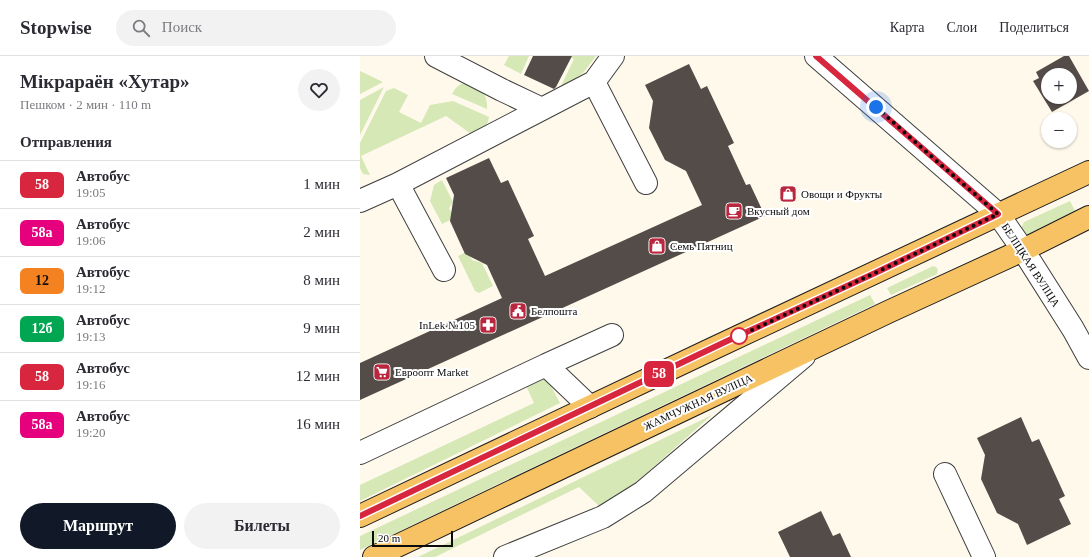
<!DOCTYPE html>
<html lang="ru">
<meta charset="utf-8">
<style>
:root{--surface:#fff;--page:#f2f2f3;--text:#2b2b33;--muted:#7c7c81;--line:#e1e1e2;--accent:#111827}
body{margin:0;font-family:Georgia,serif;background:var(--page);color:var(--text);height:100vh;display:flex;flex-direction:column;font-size:15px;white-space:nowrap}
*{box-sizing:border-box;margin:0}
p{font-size:13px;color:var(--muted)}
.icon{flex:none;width:22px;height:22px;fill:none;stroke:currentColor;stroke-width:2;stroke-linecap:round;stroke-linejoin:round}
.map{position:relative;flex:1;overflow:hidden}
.panel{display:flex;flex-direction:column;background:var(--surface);width:360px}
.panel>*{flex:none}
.badge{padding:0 8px;border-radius:6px;font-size:14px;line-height:26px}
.fabs{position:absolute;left:681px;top:12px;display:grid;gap:8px}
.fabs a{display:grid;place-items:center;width:36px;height:36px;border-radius:50%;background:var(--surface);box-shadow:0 1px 3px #0004;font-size:20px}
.scale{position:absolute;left:12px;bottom:10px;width:81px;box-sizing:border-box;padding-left:4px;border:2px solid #0c0c0c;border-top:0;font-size:11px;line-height:14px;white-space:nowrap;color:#0c0c0c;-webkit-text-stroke:3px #fff;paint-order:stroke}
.you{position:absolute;width:20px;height:20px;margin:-10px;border:3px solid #fff;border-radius:50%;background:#1a73e8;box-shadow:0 0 0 6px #1a73e833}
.map>.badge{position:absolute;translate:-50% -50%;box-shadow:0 0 0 2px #fff}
h2{padding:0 20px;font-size:15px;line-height:36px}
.round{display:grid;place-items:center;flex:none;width:42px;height:42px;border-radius:21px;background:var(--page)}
.headline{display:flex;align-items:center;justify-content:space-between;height:68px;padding:0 20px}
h1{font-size:19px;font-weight:700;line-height:30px}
.action{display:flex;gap:8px;margin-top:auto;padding:8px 20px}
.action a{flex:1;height:46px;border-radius:24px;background:var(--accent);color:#fff;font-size:16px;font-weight:700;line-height:46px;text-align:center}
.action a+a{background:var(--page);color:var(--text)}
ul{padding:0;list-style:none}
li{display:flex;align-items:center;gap:12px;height:48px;padding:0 20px;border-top:1px solid var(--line)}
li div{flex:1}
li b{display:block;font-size:15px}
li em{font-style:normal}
li .badge{min-width:44px;font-weight:700;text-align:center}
header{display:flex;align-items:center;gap:24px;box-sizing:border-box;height:56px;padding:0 20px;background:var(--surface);border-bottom:1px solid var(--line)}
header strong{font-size:19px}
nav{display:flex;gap:22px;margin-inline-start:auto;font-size:14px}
.search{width:280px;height:36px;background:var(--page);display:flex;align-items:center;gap:10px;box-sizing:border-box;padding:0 14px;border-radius:22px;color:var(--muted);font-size:15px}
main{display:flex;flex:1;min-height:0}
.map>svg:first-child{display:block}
.green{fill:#d5e8b6}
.building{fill:#544c48;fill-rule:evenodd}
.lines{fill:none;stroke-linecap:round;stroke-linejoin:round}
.minor-casing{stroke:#3f3f3f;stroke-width:24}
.major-casing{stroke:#1d1d1d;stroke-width:24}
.minor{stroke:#fff;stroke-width:22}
.major{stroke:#f6c263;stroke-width:22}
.line-casing{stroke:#fff;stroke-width:9}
.line{stroke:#d7263d;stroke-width:6}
.walk{stroke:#0c0c0c;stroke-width:4;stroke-dasharray:0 7.2}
.stop-dot{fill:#fff;stroke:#d7263d;stroke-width:2}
.labels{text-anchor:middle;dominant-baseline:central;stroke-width:4;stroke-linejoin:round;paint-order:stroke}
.poi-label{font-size:11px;fill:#0c0c0c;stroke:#fff;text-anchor:start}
.street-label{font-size:11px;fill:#0c0c0c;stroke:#fff}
</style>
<header>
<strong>Stopwise</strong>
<div class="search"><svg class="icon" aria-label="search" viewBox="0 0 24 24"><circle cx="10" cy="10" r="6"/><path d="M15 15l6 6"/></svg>Поиск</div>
<nav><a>Карта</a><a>Слои</a><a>Поделиться</a></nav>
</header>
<main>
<section class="panel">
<div class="headline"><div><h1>Мікрараён «Хутар»</h1><p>Пешком · 2 мин · 110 m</p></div><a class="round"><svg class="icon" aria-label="heart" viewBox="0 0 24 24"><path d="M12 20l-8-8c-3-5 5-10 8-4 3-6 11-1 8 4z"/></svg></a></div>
<h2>Отправления</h2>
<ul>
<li><span class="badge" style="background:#d7263d;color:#fff">58</span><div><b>Автобус</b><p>19:05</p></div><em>1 мин</em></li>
<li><span class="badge" style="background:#e6007e;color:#fff">58а</span><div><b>Автобус</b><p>19:06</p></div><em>2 мин</em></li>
<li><span class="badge" style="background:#f58220;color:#111">12</span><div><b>Автобус</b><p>19:12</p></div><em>8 мин</em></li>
<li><span class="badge" style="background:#00a651;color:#fff">12б</span><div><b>Автобус</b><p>19:13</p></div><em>9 мин</em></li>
<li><span class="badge" style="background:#d7263d;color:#fff">58</span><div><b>Автобус</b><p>19:16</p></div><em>12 мин</em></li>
<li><span class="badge" style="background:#e6007e;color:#fff">58а</span><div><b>Автобус</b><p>19:20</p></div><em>16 мин</em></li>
</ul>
<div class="action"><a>Маршрут</a><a>Билеты</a></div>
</section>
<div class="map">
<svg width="729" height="501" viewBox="0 0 729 501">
<rect width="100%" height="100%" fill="#fff9eb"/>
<path class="green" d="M149 0H169L161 18 144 9Z
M208 0H236L223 17 199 34 214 3Z
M0 15 23 26 0 38Z
M107 27C120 34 128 36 127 53L92 38C96 31 99 27 107 27Z
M24 31 0 79V44Z
M34 32 48 39 39 56 61 67 70 49 93 45 129 61C128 71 121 74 114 80L86 60 1 100 10 119 3 118 0 112V87L26 35Z
M82 124 93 146 89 152 94 162 82 168 70 145 74 129Z
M710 145 716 157 669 179 664 177 661 172 664 166Z
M108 195 112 204 122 207 133 230 119 237 115 235 98 200Z
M573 210 576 211 578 214 577 218 531 239 527 232Z
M510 239 515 248 0 494V480Z
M184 317 200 347 0 445V429L174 347 162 321Z
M352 359 254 446 239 450 219 431 75 501H58Z"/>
<path class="building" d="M173 0H212L196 31 194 33 164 19Z
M704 0H709L729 35 692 56 673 25 679 22 676 16ZM688 19H710V41H688Z
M329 8 341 33 347 30 374 87 368 90 386 129 390 128 405 160 0 344V307L142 242 127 209 105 198 90 165 94 139 86 122 129 102 141 127 148 124 174 180 168 183 185 220 342 149 326 115 305 104 289 72 293 45 285 29Z
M661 361 672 386 679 383 705 440 699 443 711 468 667 489 658 468 637 457 621 423 625 399 617 382Z
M461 455 473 480 480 477 491 501H430L418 476Z"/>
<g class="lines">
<g class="minor-casing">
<path id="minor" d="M456 0 638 158 663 194 713 273 729 302
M234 26 286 127
M182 53 234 26 253 0
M38 128 84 214
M0 145 38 128 182 53 142 34 76 0
M186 309 252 279
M0 397 186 309 230 351
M585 418 624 501
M145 501 243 461 283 436 444 300"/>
</g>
<g class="major-casing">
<path id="major" d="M0 460C243 345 485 229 729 116
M14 501 528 256 663 194 729 161"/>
</g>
<use href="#minor" class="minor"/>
<use href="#major" class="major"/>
</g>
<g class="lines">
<g class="line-casing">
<path id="line" d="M0 460 365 286 513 218 638 158 456 0"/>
</g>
<use href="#line" class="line"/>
<path class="walk" d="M379 280 513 218 638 158 580 108 516 51"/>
</g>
<defs>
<g id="shop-square" transform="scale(0.9)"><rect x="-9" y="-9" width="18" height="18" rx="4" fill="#b9263e" stroke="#fff"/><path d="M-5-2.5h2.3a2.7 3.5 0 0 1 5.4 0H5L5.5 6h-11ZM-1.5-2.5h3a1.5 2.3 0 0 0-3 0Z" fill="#fff"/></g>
<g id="cafe-square" transform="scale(0.9)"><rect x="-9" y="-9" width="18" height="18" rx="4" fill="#b9263e" stroke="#fff"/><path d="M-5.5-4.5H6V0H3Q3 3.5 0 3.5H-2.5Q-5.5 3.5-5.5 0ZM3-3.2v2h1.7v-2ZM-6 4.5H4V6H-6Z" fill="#fff"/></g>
<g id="civic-square" transform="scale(0.9)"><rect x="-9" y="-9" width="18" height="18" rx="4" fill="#b9263e" stroke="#fff"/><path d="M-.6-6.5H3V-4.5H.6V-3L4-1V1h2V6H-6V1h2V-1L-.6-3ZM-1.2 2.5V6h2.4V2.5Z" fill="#fff"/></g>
<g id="pharmacy-square" transform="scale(0.9)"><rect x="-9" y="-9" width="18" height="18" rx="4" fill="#b9263e" stroke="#fff"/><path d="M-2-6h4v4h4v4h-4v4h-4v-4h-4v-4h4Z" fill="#fff"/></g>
<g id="supermarket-square" transform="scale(0.9)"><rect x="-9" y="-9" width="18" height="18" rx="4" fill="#b9263e" stroke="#fff"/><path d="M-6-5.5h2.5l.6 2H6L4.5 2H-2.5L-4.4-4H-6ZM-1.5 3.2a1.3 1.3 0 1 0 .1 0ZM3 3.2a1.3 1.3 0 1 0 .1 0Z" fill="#fff"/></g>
</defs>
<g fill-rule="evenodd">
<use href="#shop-square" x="428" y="138"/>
<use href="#cafe-square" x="374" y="155"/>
<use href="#shop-square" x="297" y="190"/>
<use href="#civic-square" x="158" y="255"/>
<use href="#pharmacy-square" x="128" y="269"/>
<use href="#supermarket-square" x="22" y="316"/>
</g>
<circle class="stop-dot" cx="379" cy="280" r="8"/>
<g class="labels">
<g class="poi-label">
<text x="441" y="138">Овощи и Фрукты</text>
<text x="387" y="155">Вкусный дом</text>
<text x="310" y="190">Семь Пятниц</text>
<text x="171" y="255">Белпошта</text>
<text x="115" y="269" text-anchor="end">InLek №105</text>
<text x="35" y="316">Евроопт Market</text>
</g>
<g class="street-label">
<text transform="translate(671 209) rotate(57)">БЕЛІЦКАЯ ВУЛІЦА</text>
<text transform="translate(338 346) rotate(-25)">ЖАМЧУЖНАЯ ВУЛІЦА</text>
</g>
</g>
</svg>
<div class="fabs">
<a>+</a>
<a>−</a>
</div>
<div class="scale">20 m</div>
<div class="you" style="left:516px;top:51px"></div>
<b class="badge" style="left:299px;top:318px;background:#d7263d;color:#fff">58</b>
</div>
</main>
